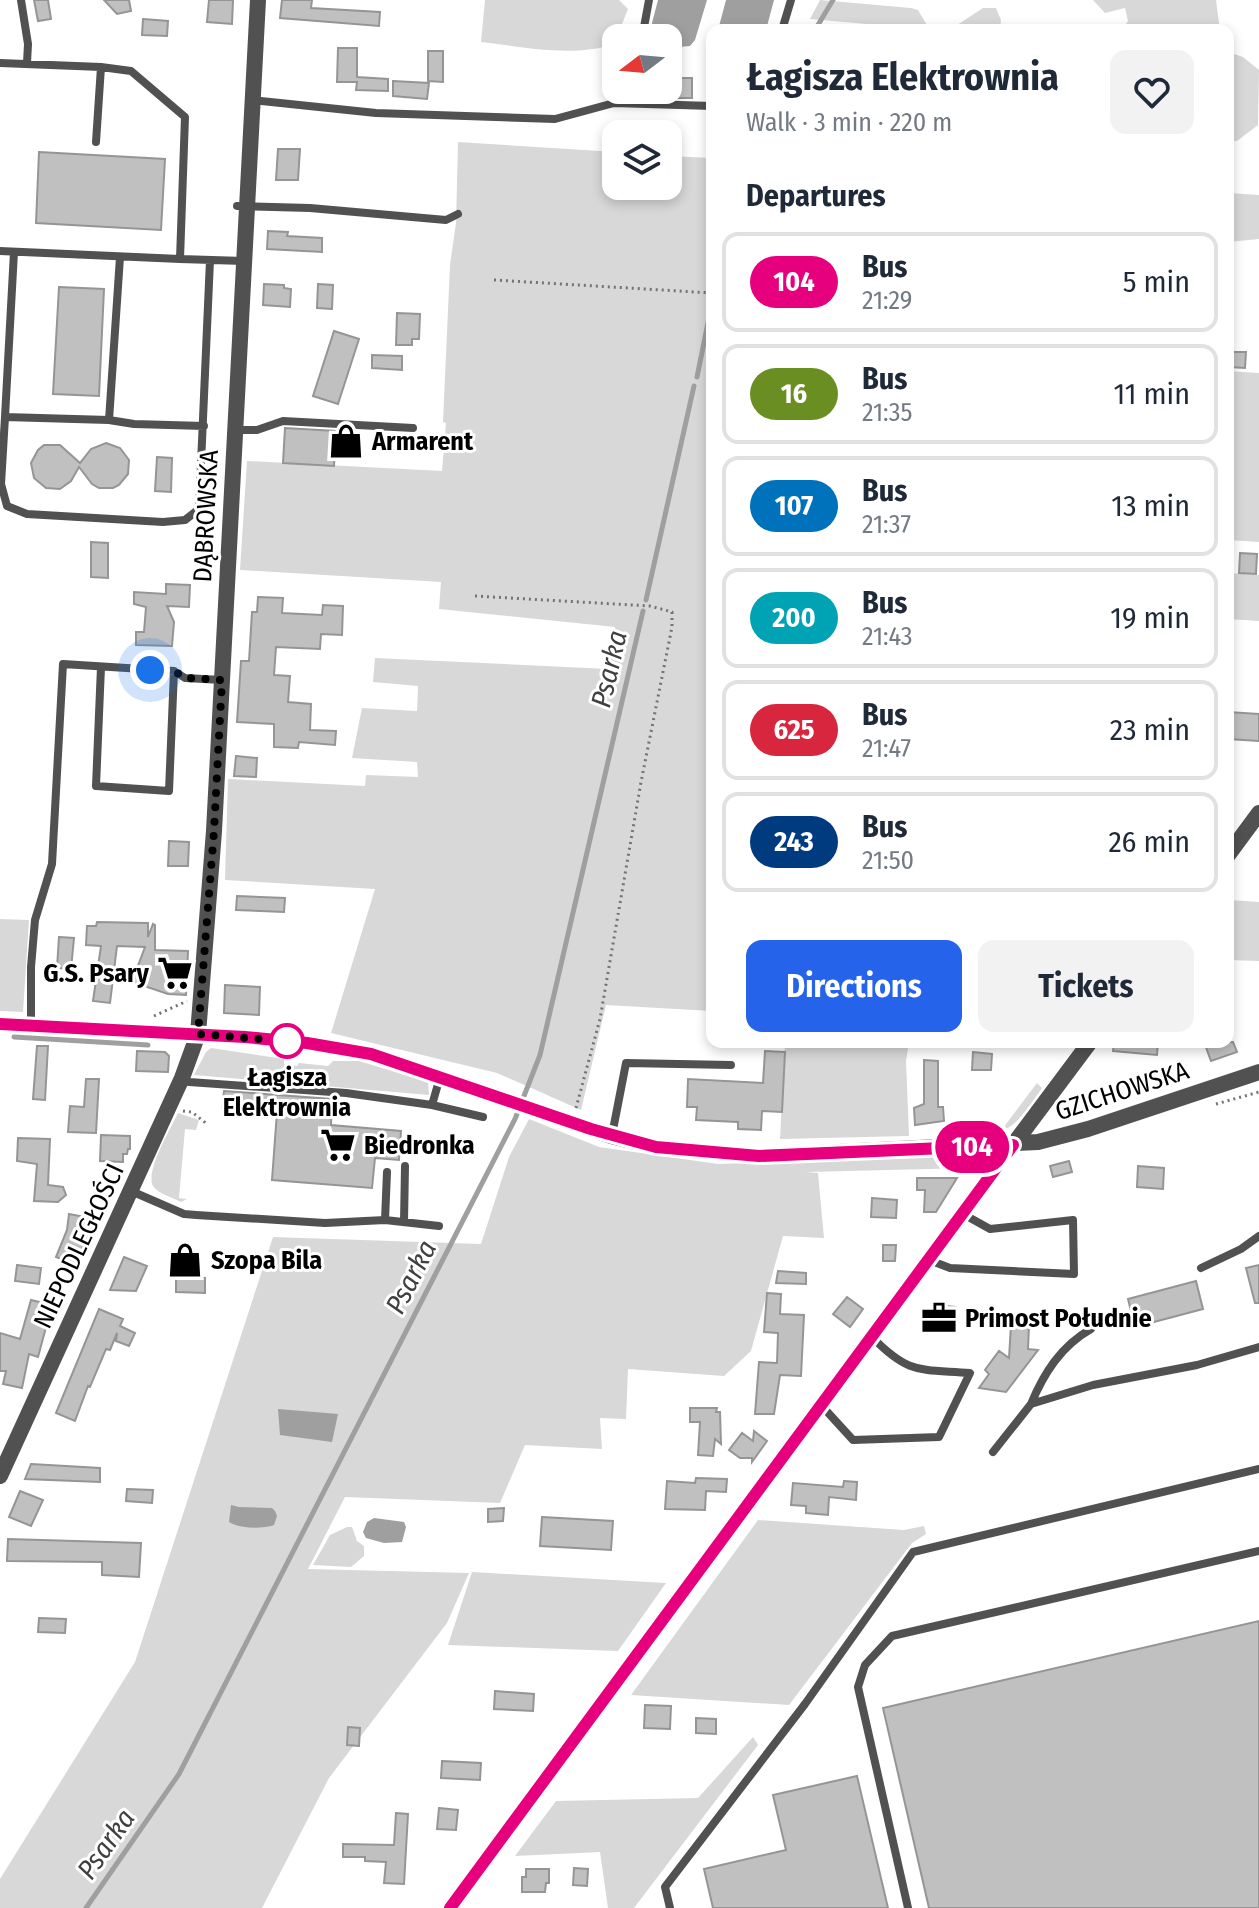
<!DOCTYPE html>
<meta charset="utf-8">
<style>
:root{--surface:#fff;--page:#f2f2f3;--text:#1f2937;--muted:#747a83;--line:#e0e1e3;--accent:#2563eb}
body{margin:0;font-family:"Fira Sans Condensed",sans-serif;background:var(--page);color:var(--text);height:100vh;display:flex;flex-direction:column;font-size:30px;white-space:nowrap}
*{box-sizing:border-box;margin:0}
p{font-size:26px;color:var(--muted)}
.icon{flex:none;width:44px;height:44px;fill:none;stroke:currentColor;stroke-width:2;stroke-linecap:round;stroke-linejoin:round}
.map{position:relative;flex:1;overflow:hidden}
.drawer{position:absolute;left:706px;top:24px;width:528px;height:1024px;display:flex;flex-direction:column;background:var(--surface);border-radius:16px;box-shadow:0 4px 12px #0003}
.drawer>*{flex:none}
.badge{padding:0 16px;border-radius:26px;font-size:28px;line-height:52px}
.needle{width:52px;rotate:254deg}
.fabs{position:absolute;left:602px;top:24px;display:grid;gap:16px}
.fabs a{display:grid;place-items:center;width:80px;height:80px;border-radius:16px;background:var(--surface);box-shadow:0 4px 12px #0003;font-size:40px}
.you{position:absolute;width:40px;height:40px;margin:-20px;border:6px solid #fff;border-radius:50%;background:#1a73e8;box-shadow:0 0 0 12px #1a73e833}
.map>.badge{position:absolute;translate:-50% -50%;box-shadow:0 0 0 4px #fff}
h2{padding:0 40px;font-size:30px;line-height:72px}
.round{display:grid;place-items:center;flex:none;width:84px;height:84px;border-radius:16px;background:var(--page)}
.headline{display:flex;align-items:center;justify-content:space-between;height:136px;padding:0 40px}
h1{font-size:38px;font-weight:700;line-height:60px}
.action{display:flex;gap:16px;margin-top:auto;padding:16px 40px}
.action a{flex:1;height:92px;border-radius:16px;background:var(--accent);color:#fff;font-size:32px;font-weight:700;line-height:92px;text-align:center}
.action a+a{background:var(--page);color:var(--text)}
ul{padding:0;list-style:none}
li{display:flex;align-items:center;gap:24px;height:100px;margin:0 16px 12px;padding:0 24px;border:4px solid var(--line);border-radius:16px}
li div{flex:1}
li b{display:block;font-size:30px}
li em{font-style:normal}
li .badge{min-width:88px;font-weight:700;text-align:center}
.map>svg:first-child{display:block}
.green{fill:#d8d8d8}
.water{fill:#9f9f9f}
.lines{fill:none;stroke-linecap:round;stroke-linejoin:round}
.stream{stroke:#9f9f9f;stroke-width:5}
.building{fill:#c0c0c0;stroke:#959595;stroke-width:2}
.path{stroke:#737373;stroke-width:3;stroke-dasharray:2 4;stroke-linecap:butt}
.service{stroke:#515151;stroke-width:8}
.minor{stroke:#515151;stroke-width:16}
.tertiary{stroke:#515151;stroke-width:16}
.line-casing{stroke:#fff;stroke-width:18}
.line{stroke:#e6007e;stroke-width:12}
.walk{stroke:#000;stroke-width:8;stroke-dasharray:0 14.4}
.stop-dot{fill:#fff;stroke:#e6007e;stroke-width:4}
.labels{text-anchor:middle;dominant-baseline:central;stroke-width:6;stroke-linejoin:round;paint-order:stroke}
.poi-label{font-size:26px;font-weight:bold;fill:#000;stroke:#fff;text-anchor:start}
.street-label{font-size:26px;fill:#000;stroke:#fff}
.stop-label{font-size:26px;font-weight:bold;fill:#000;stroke:#fff}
.water-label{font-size:28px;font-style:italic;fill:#404040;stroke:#fff}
</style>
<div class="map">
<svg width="1259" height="1908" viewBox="0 0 1259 1908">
<rect width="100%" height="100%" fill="#fff"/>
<path class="green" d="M485 0H619L628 9 614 44C572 58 524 47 481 42Z
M820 0 911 8 918 10 928 27 938 30H892L889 26 810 19Z
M1093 0H1216L1220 30H1122L1128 21 1125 8 1105 13Z
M983 8H996L1001 20 1000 30H943L954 27Z
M1228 48 1231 53 1243 57 1259 70 1258 125 1237 141H1228Z
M458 142 616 152V186H668V156L712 158V1011L606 1005 581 1110 497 1073 331 1033 375 889 225 880 228 779 365 786 366 775 418 777 417 762 352 758 362 708 417 711 418 686 373 682 375 658 608 669 615 627 439 609 441 582 240 570 247 461 442 471 446 423 443 422 450 265 456 223Z
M1228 193 1259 195V239L1228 242Z
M1228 371 1259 373V542L1228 540Z
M1228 573 1259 575V621L1228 619Z
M1228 900 1259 902V961L1228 960Z
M0 919 29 920 23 1012 0 1011Z
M785 1042H909L906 1061 909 1136 780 1139Z
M211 1048 284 1059V1064L297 1066 299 1063 328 1066 333 1061H359L428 1082 429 1095 194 1075 206 1052Z
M1037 1083 1042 1088C1009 1135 1011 1133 954 1135L952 1133 1003 1128Z
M178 1113 199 1120 196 1130 185 1129 179 1198 187 1199 181 1202C174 1198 158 1194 153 1186 145 1171 171 1128 178 1113Z
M529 1119 599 1147 718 1164 951 1156 954 1163 970 1168 806 1172 818 1173 824 1238 783 1236 751 1351 724 1376 628 1369 626 1419 600 1418 602 1449 525 1445 500 1503 345 1497 308 1569 469 1573 447 1623 329 1778 262 1908H0V1879L135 1662 273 1237 481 1244 509 1157Z
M758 1520 904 1530 924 1526 926 1534 912 1543 789 1705 631 1695Z
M347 1527H352L357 1541 364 1546V1556L351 1567 313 1565 330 1535Z
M472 1572 666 1583 618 1651 448 1645Z
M753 1737 758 1745 634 1908H608L600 1852 515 1856 556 1801 698 1798Z"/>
<path class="water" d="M658 0H707L695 40 690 46 668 48V38H656L652 23Z
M726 0H774L766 30H718Z
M278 1409 338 1414 332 1442 280 1435Z
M231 1505 239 1507 272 1508 275 1511 277 1516 274 1525C262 1529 240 1529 229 1522Z
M374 1518 404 1522 406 1527 402 1542 384 1543 366 1538 363 1532 367 1522Z"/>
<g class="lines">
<path class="stream" d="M815 30 833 0
M697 377 712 303
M646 600 694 386
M14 1037 148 1045
M86 1908 179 1774 515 1119 540 1055 643 611"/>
</g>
<path class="building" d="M34 0H48L51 19 38 21Z
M104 0H129L131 11 117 14Z
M209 0H233L232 24 207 22Z
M282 0H312L311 8 380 12 379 26 280 18Z
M143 19 168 21 167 36 142 35Z
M338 48H357V77L388 79V91L356 90 357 82H337Z
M428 51H443V82L428 81Z
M674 78H692V98H674Z
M393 81 429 83 427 99 393 96Z
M278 149H300L298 180H276Z
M39 152 165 159 161 230 36 223Z
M268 231 288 232 287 236 322 238V252L267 249Z
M264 284 284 285V288L291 289 290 307 263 305Z
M318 284 333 285 332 309 317 308Z
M59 287 104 289 99 396 53 394Z
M397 313 420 314 419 339H412V345H396Z
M334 331 359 339 338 404 313 396Z
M1228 352H1246L1245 368 1228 367Z
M372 355 402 356V370L372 368Z
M285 428 336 431 334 466 283 463Z
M106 443 120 448 129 460 128 474 119 485 113 488H99L92 484 79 467 71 481 60 489 46 488 34 478 31 463 38 450 44 445H60L80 463 91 449Z
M157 457 172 458 171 492 155 491Z
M91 542 108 543V578L91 577Z
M1240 553 1257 554 1256 574 1239 573Z
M166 584 190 585 189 607 167 606 174 622 172 646 136 645V632H144L146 607 134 604V592L166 594Z
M258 597 283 598 282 613 322 615 323 605 343 606 342 635 321 634 320 649 276 647 274 675 290 676 288 702 311 704 310 730 336 731 335 745 299 742 298 748 274 747V724L237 722 241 661H249L252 612H257Z
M1228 712 1259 714V741L1228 739Z
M236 756 257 758 256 777 234 776Z
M169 841 189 842 188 866H168Z
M237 896 285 898 284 912 236 910Z
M97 922 148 923V937L153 924 155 925V950L188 951 186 995 168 994 132 982 145 947 117 946 110 1003 93 1001 101 946 86 945 87 926H96Z
M59 937 74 938 71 969 57 968Z
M225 985 260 987 259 1015 224 1013Z
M1114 1042H1158L1157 1055 1113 1051Z
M1204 1042H1233L1237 1052 1211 1061Z
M37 1046H48L45 1100 33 1099Z
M137 1051 165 1052 169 1056 168 1072 136 1071Z
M765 1051 785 1052 782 1112 762 1111 761 1130 738 1129V1122L696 1120 697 1107H687L688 1079 763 1083Z
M973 1052 992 1054 991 1070H972Z
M924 1060 938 1061V1107H943L944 1121 915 1125 914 1108 924 1104Z
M86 1079H99L96 1133 68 1132 70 1106 84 1107Z
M224 1091 332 1099 331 1125 401 1131 399 1160 375 1158 372 1188 272 1180 277 1112 222 1108Z
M101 1135 130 1136V1149H128L127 1154H123V1162L100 1161Z
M18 1138 50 1139 48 1185 63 1187 66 1195 58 1202 34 1201 37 1164 17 1161Z
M1069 1161 1072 1172 1053 1177 1050 1166Z
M1138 1166 1164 1168 1163 1189 1137 1187Z
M917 1178H957L936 1212H924L925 1190H917Z
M872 1198 897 1200 896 1218 871 1217Z
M69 1214 90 1218 86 1239 75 1265 56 1257 67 1230Z
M883 1245H896L895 1261H883Z
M124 1257 147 1266 136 1291 110 1290Z
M17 1265 41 1268 39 1284 15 1281Z
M1259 1265V1303H1255L1246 1268Z
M778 1271 806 1273V1284L776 1283Z
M176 1277 205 1278V1293L176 1292Z
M1196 1281 1203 1309 1135 1327 1128 1299Z
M767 1293 781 1294 780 1314 804 1315 801 1376 780 1375 774 1414H755L759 1362 777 1363 778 1333 764 1332Z
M847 1297 863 1309 850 1327 833 1314Z
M31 1300 52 1305 38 1357 29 1354 22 1388 3 1384 6 1371H0V1333L20 1339Z
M933 1305 956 1307 955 1332 932 1330Z
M99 1309 123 1319 120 1326 135 1333 129 1346 116 1341 117 1333 110 1350 106 1349 90 1387 88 1386 75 1421 56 1413Z
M1011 1325 1029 1326 1028 1349 1038 1350 1006 1392 979 1388 989 1374 985 1370 999 1351 1009 1358Z
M690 1408H717L716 1412H720L721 1444 715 1439 713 1456 698 1455 700 1422H690Z
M754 1431 767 1441 752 1462V1458H740L729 1450 742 1433 753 1441Z
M31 1464 100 1468V1482L25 1479Z
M696 1478 727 1479 726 1492 706 1491 705 1510 665 1509 667 1481 695 1483Z
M844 1481 857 1482 856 1500 829 1497 828 1515 806 1513V1506L791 1505 793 1483 843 1487Z
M127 1489 153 1490 152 1503 126 1501Z
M20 1491 43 1500 31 1526 9 1517Z
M504 1508 503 1521 488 1522V1509Z
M542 1517 613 1521 611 1550 540 1546Z
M8 1539 141 1543 139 1577 102 1575V1562L7 1561Z
M39 1618 66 1619 65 1633 38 1632Z
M1259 1621V1908H929L883 1708Z
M495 1691 534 1694 533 1711 494 1709Z
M645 1705 671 1706 670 1729 644 1728Z
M696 1718 716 1719V1734L696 1733Z
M348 1727 360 1728 359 1746 347 1745Z
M442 1761 481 1763 480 1780 441 1778Z
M857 1776 888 1908H713L704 1869 786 1850 773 1795Z
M439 1808 458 1810 456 1830 437 1829Z
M396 1813 408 1814 404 1884 384 1883 386 1862 365 1861V1857H343V1844L394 1845Z
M574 1868 588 1869 587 1886 573 1885Z
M526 1869H549V1883H546L545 1892H522V1877H526Z"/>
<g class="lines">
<path class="path" d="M494 280 712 293
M475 596 650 606 672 612V627L641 782 600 1019 576 1108
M154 1016 187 1001
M1216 1104 1259 1092
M183 1111 192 1112 207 1124"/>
<path class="service" d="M21 0 28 44 27 63
M782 30 791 0
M642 38 649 0
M0 63 101 67 96 142
M252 100 376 113 555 119 614 103 712 106
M631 103 633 90
M237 206 310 208 446 220 458 214
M0 251 180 259 185 117 131 71 101 67
M120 257 109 420 5 417 1 484 7 506 27 514 163 522 185 520 199 509 210 260
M180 259 244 261
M5 417 14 252
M109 420 134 424 204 426
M235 430H257L283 421 413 428
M101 667 96 786 169 791 174 671
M31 1025V967L35 920 52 864 63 664 174 671 185 678 222 680
M182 1079 189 1082 346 1093 432 1105 440 1077
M432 1105 483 1117
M612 1135 626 1063 731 1065
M131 1191 184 1214 196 1215 325 1223 385 1220 387 1172
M385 1220 439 1226
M404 1222 405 1166
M929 1260 950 1268 1074 1274 1073 1220 990 1229 963 1214
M1201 1268 1241 1249 1259 1236
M1031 1404C1044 1373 1061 1346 1091 1329
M821 1405 853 1440 939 1437 970 1373C920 1369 909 1375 872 1337
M993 1452 1031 1404 1093 1385 1197 1365 1259 1347
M670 1908 665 1887 805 1704 913 1552 1259 1469
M908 1908 858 1687 865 1665 892 1636 1259 1551"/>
<path class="minor" d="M1228 855 1259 813
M1013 1145 1090 1042
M0 1476 182 1078 198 1034"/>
<path class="tertiary" d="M0 1024 245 1037 307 1043 371 1054 611 1136 656 1147 759 1156 1038 1142 1088 1129 1259 1072
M198 1034 214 831 258 0
M450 1908 1013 1145"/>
</g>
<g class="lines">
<g class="line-casing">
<path id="line" d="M0 1024 245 1037 307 1043 371 1054 591 1129 656 1147 759 1156 1013 1145 450 1908"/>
</g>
<use href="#line" class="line"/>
<path class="walk" d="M150 670 174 671 185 678 222 680 214 831 198 1034 287 1041"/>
</g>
<defs>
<g id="shop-bare" transform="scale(2.76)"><path d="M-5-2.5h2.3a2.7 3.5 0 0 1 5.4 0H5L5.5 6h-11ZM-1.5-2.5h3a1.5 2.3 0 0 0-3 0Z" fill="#000" stroke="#fff" stroke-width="2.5" paint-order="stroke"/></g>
<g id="supermarket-bare" transform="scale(2.76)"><path d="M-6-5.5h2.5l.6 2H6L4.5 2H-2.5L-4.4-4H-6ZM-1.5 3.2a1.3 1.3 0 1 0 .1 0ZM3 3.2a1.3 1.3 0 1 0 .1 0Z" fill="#000" stroke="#fff" stroke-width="2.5" paint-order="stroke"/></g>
<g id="office-bare" transform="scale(2.76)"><path d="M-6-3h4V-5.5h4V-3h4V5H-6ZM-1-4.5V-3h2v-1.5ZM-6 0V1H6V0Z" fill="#000" stroke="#fff" stroke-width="2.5" paint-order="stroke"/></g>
</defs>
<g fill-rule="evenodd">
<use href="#shop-bare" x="346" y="441"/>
<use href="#supermarket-bare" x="175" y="973"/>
<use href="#supermarket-bare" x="338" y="1145"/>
<use href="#shop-bare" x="185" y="1260"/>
<use href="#office-bare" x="939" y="1318"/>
</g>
<circle class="stop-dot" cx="287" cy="1041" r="16"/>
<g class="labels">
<g class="poi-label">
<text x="372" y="441">Armarent</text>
<text x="149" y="973" text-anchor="end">G.S. Psary</text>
<text x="364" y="1145">Biedronka</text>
<text x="211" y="1260">Szopa Bila</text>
<text x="965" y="1318">Primost Południe</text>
</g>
<g class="street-label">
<text transform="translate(206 516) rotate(-87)">DĄBROWSKA</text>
<text transform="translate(1122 1091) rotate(-18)">GZICHOWSKA</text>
<text transform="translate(79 1246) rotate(-65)">NIEPODLEGŁOŚCI</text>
</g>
<g class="stop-label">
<text x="287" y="1077">Łagisza<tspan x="287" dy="30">Elektrownia</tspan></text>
</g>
<g class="water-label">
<text transform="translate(609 669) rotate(-77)">Psarka</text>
<text transform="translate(411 1277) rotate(-63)">Psarka</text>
<text transform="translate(106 1844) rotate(-55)">Psarka</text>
</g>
</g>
</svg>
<div class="fabs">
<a><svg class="needle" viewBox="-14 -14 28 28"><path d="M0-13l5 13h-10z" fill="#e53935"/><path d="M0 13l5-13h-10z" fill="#747a83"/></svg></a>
<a><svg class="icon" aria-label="layers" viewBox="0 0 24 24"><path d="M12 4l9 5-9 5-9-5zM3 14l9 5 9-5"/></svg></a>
</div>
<div class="you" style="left:150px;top:670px"></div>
<b class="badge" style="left:972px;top:1147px;background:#e6007e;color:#fff">104</b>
<section class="drawer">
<div class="headline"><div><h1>Łagisza Elektrownia</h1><p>Walk · 3 min · 220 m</p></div><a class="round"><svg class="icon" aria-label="heart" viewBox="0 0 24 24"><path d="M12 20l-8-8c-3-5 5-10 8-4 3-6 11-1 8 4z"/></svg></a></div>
<h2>Departures</h2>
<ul>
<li><span class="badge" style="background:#e6007e;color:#fff">104</span><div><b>Bus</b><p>21:29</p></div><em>5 min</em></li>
<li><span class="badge" style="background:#6b8e23;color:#fff">16</span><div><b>Bus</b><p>21:35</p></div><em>11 min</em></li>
<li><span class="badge" style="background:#0072bc;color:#fff">107</span><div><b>Bus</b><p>21:37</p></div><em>13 min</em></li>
<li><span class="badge" style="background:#00a3b4;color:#fff">200</span><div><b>Bus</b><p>21:43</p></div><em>19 min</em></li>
<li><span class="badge" style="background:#d7263d;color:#fff">625</span><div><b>Bus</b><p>21:47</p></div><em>23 min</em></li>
<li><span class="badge" style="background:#003b80;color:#fff">243</span><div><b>Bus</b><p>21:50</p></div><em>26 min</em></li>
</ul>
<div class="action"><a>Directions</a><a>Tickets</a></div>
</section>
</div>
